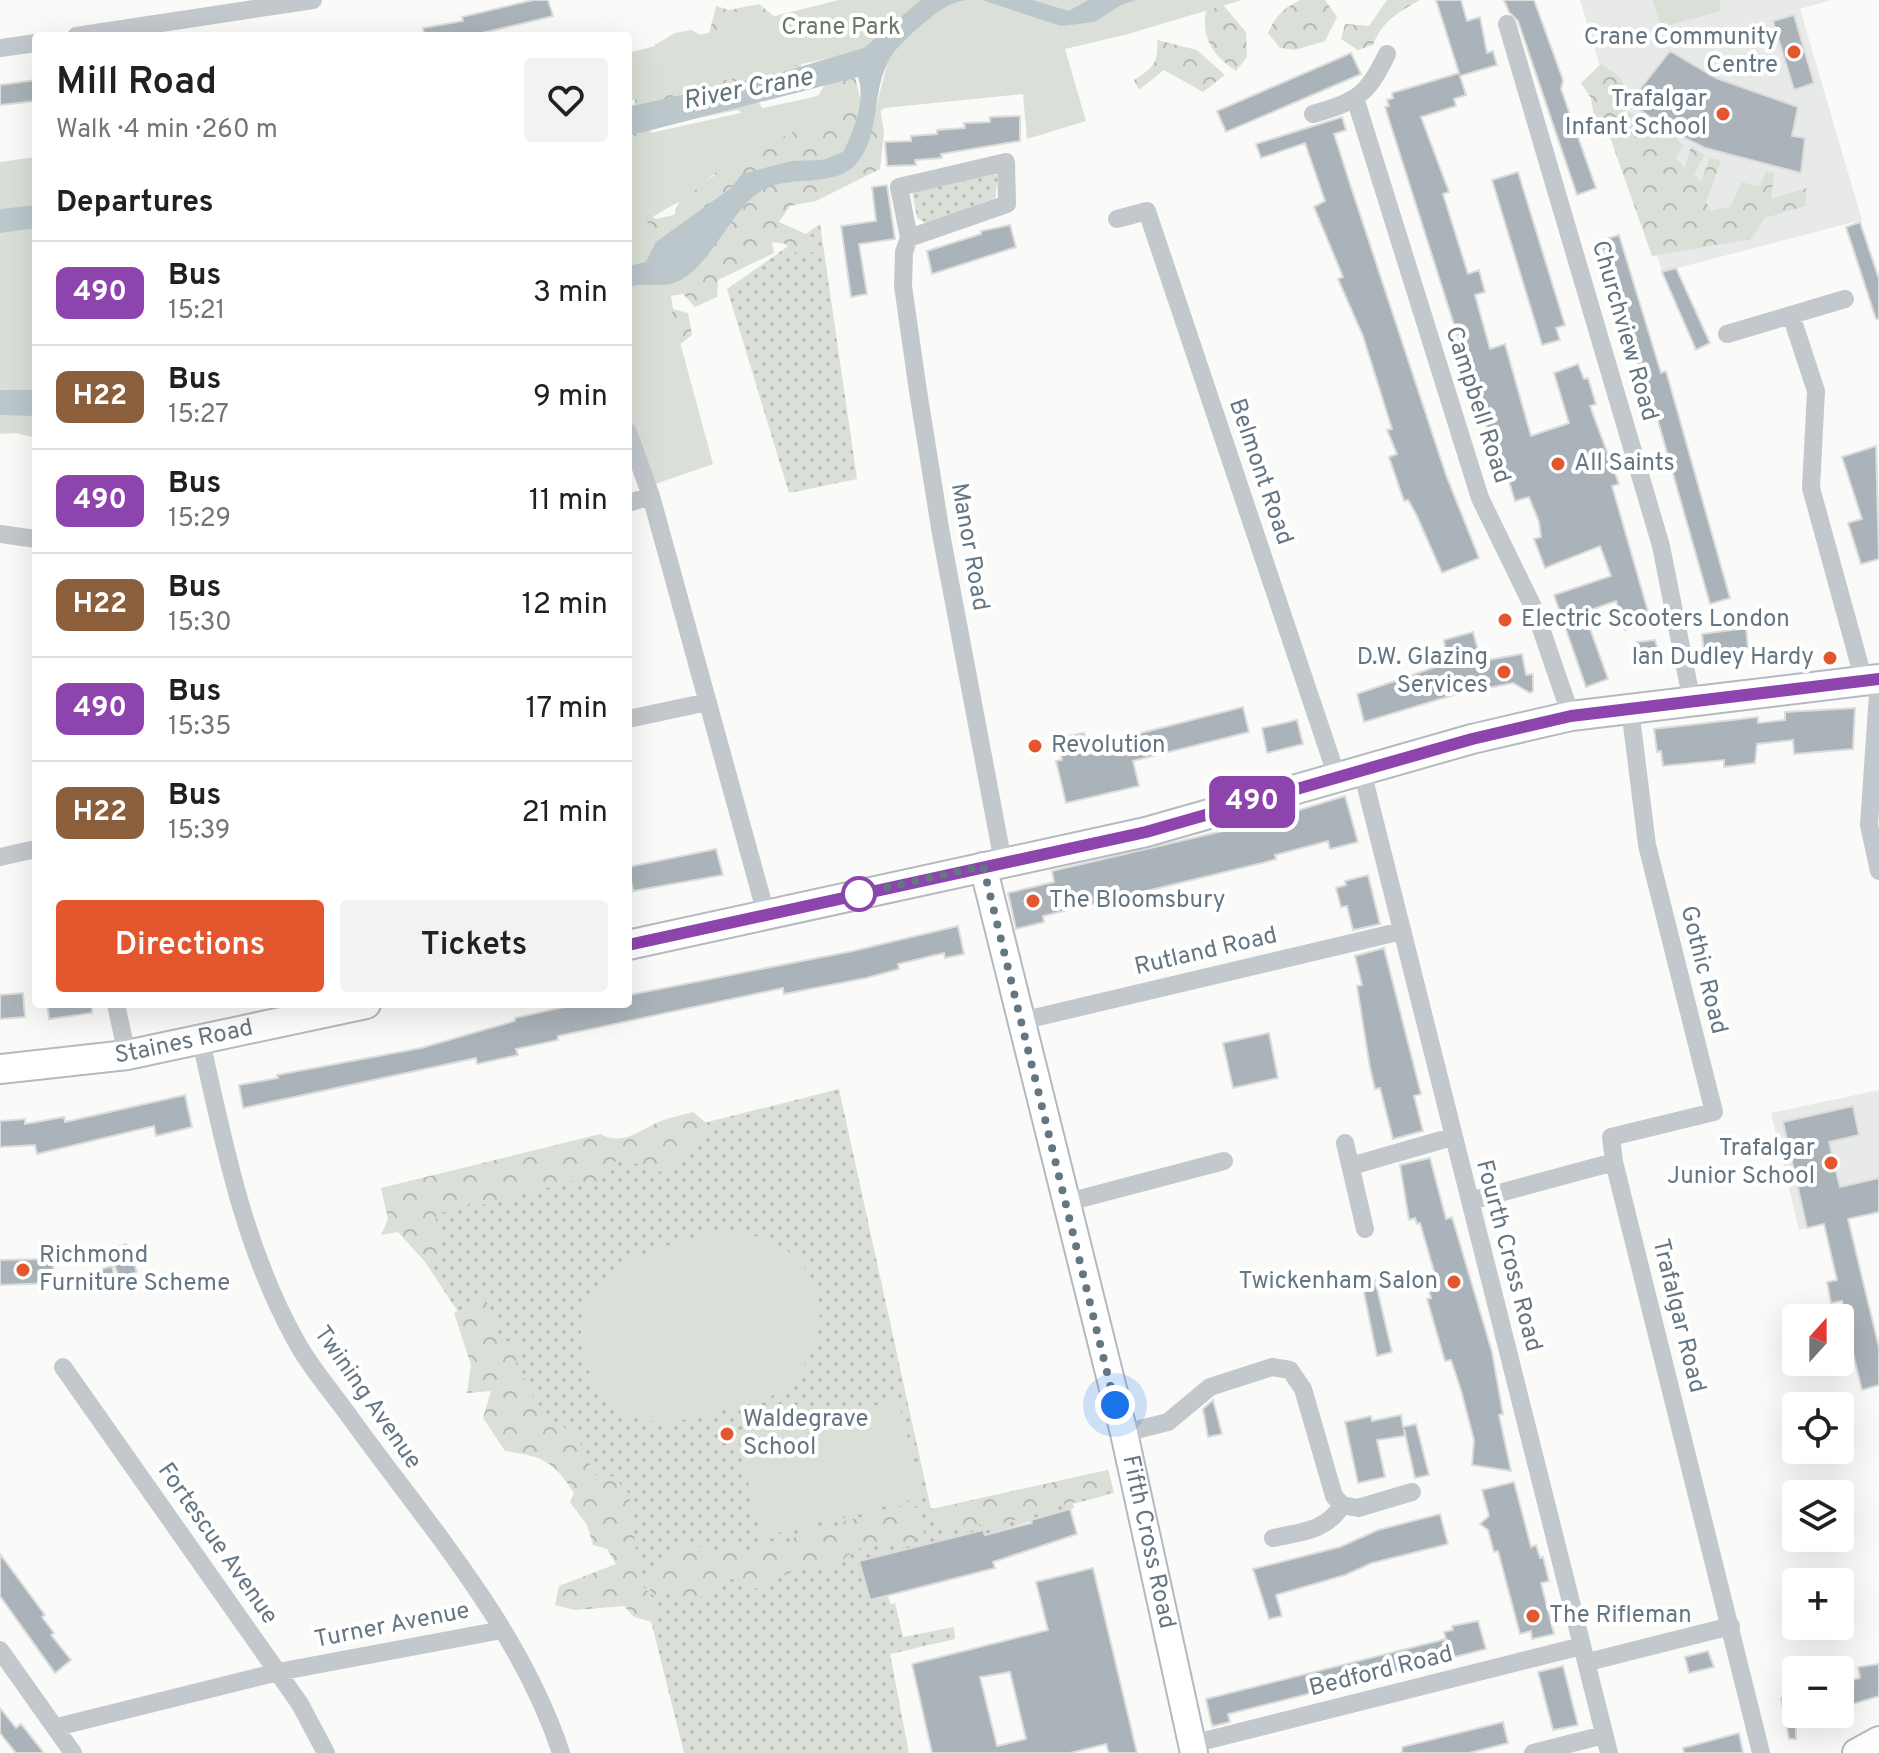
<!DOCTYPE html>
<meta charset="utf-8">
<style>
:root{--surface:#fff;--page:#f2f2f2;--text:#202124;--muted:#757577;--line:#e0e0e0;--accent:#e4572e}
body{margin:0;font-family:Overpass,sans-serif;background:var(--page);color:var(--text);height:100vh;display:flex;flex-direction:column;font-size:30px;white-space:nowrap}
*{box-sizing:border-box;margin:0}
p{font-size:26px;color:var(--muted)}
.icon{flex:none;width:44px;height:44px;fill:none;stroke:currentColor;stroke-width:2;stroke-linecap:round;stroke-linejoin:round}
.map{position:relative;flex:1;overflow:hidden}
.sheet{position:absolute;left:32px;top:32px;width:600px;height:976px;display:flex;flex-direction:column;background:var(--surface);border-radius:8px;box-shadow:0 8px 32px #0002}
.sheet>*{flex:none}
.badge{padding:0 16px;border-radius:12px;font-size:28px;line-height:52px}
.needle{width:52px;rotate:21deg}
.tools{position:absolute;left:1782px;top:1304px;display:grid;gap:16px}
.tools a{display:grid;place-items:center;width:72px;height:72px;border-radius:8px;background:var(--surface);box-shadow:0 8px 32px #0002;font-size:40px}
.you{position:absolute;width:40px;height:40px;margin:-20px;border:6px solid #fff;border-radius:50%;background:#1a73e8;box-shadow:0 0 0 12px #1a73e833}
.map>.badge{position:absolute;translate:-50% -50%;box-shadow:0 0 0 4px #fff}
h2{padding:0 24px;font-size:30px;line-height:72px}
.round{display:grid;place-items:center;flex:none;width:84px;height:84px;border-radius:8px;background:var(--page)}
.headline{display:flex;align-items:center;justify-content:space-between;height:136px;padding:0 24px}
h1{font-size:38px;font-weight:600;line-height:60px}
.cta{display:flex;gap:16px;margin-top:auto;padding:16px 24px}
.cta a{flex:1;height:92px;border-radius:8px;background:var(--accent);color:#fff;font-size:32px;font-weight:600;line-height:92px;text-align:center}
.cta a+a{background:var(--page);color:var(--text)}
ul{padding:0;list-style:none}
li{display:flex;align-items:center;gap:24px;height:104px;padding:0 24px;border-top:2px solid var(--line)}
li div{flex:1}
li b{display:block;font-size:30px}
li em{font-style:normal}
li .badge{min-width:88px;font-weight:700;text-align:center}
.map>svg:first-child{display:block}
.built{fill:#e8e9e9}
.grass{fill:url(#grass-dots)}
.forest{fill:url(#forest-crowns)}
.green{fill:#dadfd7}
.water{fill:#bbc7cb}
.building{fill:#aab3b9;stroke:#dcdcda;stroke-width:2;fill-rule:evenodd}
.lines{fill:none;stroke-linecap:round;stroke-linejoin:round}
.secondary-casing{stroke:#b3babf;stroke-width:30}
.primary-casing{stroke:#b5babe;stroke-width:32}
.street{stroke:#c3c8cc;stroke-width:18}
.secondary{stroke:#fff;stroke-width:26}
.primary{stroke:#fff;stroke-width:28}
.line-casing{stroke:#fff;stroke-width:18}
.line{stroke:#8e44ad;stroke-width:12}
.walk{stroke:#657683;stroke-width:8;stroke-dasharray:0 14.4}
.poi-dot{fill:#e4572e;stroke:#fff;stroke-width:3}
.stop-dot{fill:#fff;stroke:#8e44ad;stroke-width:4}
.labels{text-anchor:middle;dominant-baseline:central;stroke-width:8;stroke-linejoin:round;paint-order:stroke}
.park-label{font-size:24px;fill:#687a64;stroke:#fff}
.poi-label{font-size:24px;fill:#657683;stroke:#fff;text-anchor:start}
.street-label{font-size:24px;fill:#657683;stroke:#fff}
.water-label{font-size:26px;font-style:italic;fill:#60757c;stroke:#fff}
</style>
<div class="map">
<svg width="1879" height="1753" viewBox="0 0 1879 1753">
<defs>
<pattern id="grass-dots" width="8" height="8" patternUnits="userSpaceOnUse" patternTransform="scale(2)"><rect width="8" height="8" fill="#dadfd7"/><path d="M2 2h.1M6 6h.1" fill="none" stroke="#b4b9b4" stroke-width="1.8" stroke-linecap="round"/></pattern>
<pattern id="forest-crowns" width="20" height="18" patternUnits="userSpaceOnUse" patternTransform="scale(2)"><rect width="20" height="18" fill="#dadfd7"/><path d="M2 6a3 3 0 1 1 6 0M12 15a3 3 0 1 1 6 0" fill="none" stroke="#b4b9b4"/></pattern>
</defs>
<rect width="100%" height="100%" fill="#fafaf8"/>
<path class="built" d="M1580 0H1831L1800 9 1862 220 1662 272Z
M1879 1090V1212L1799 1230 1771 1113Z"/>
<path class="grass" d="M988 170 998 176 995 198 928 224 917 218 912 191Z
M820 224 857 479 789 493 727 289Z
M839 1089 931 1509 1108 1470 1114 1493 1073 1504 1074 1508 985 1535 982 1530 859 1561 870 1599 888 1597 891 1604 895 1603 903 1637 954 1627 955 1639 890 1654 909 1753H684L644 1593 386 1203Z"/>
<path class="forest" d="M1209 0H1219L1246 32 1247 57 1236 71C1210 54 1198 32 1209 0Z
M1301 0H1325L1337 17 1325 41 1295 50 1280 48 1268 33C1275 16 1285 7 1301 0Z
M1387 0H1420C1400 11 1381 22 1373 45L1358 50 1341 39 1345 24 1369 26Z
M759 4 776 18 801 64 796 90 758 101 767 117 813 106 825 84 855 77 862 106 880 108 884 133 880 169 816 201 790 206 779 222 815 238 814 252 799 255 785 244 772 242 774 253 718 280 717 297 695 307 683 294 671 296 673 309 688 313 692 335 665 356 628 236 644 212 656 219 674 215 682 193 714 176 710 160 749 118 738 110 652 127 647 150 628 148V107L635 104V91L659 53 655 45 675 33 691 30 701 35 709 34 716 6 729 10Z
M1157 40 1197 50 1225 75 1203 92 1164 70 1139 90 1134 80C1153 68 1159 63 1157 40Z
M1601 64 1619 76 1624 85 1621 97 1625 112 1656 118 1683 145 1676 158 1685 168 1691 146 1704 155 1694 174 1701 182 1710 158 1721 160 1706 202 1711 211 1730 207 1742 182 1759 187 1766 172 1774 173 1771 199 1807 188 1805 206 1765 218 1751 239 1652 256 1606 126 1595 124 1591 98 1581 83Z
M693 1112 712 1128 694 1153 665 1173 617 1158 609 1176 589 1184 573 1181 482 1205 475 1199 461 1210 437 1213C433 1229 444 1241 440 1259L428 1265 398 1232 381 1235 388 1219 381 1188 600 1134C624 1147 640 1129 661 1121 671 1117 683 1115 693 1112Z
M484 1298 495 1315V1337L520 1345 515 1362 535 1399 551 1421 576 1434 595 1475 613 1476 629 1494 640 1582 660 1607 657 1623 634 1617 624 1606 575 1610 555 1605 559 1586 616 1564 607 1549 593 1545 587 1525 570 1502 574 1493C554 1461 542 1456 505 1451L483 1418 491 1391 467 1393 471 1365 454 1313Z
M1108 1470 1113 1490 988 1528 979 1524 939 1528 931 1510Z
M900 1507 919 1508 924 1533C894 1556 856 1531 837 1570 825 1570 803 1566 792 1571 769 1582 763 1599 735 1579L725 1580 722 1590 683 1603 669 1588 653 1596 644 1576 665 1566 674 1546 702 1547 712 1557 731 1546 753 1554 767 1541 789 1542C802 1531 819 1521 836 1529L845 1521Z"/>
<path class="green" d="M839 0H1242L1128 34 1065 49 1086 121 1027 139 1023 94 884 108 874 116 887 64 900 43 628 101V53Z
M1653 0H1719L1721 11 1661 27Z
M846 86 850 94 825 115 715 173 687 197 647 220 713 464 647 487 628 432V138L813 97Z
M36 157V438L16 433 0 434V162Z
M728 1229C750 1234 771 1239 790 1253 840 1289 823 1369 772 1396 756 1405 732 1407 714 1412 686 1420 659 1428 631 1415 605 1404 590 1382 584 1356 562 1262 663 1247 728 1229Z
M898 1400 923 1497 761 1537 738 1438Z"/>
<path class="water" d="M921 0H966C949 2 937 12 924 23 910 35 895 47 887 64 872 95 880 135 857 163 836 188 791 175 764 189 730 207 709 275 670 284 656 287 645 282 628 287V266L646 262 656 242 731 188 742 174 791 161 823 160 843 152C854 131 866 100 858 77L628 136V107L779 73 864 48Z
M982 0H1032L1069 11 1088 0H1137L1123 4 1094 22 1061 26Z
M36 205V228L0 233V209Z
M0 390H36V416L0 415Z"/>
<path class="building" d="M533 0H548L553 16 470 36H424L423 28 463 21 462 17Z
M1436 0H1461L1467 21 1480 17 1487 53 1493 51 1497 65 1460 76 1466 95 1454 99 1456 106 1421 117 1449 192 1443 194 1468 274 1479 270 1485 292 1475 295 1490 349 1505 344 1531 436 1569 423 1554 373 1578 364 1584 379 1588 378 1596 404 1590 406 1619 484 1612 486 1651 622 1625 630 1616 601 1584 612 1608 679 1586 687 1554 595 1611 576 1600 546 1545 568 1534 539 1541 537 1539 522 1529 497 1515 501 1494 433 1489 435 1385 107 1389 106 1387 100 1393 98 1392 93 1459 73Z
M1504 0H1534L1563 80 1561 89 1596 188 1577 195 1518 21 1509 12Z
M1794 15 1814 83 1794 90 1773 21Z
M1670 51 1716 78 1798 107 1792 136 1805 138 1801 173 1705 148 1663 127 1630 102Z
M1351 53 1361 74 1226 132 1217 111Z
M36 80V101L0 105V85Z
M1020 116V141L941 154 942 158 915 160 916 165 887 166 885 142 911 141V136L937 134V130L965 128 964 123 990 122V117Z
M1342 117 1346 130 1334 134 1351 187 1446 475 1479 558 1442 573 1416 514 1408 500 1404 501 1389 457 1397 454 1387 430 1392 429 1363 336 1338 279 1343 277 1314 207 1325 201 1305 143 1261 158 1256 144Z
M1518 172 1565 325 1556 328 1560 340 1542 345 1492 180Z
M887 185 895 239 859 244 867 294 851 297 841 226 876 221 872 187Z
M1860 222 1879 279V319H1876L1846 227Z
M1010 225 1016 247 932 274 927 251 981 234V231Z
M1619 235 1661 373 1666 371 1730 598 1710 604 1643 368 1639 369 1600 241Z
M1676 268 1710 343 1696 350 1662 272Z
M1876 446 1879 559 1861 564 1848 523 1862 519 1842 457Z
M1746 628 1748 648 1704 654 1702 634Z
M1473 632 1481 661 1522 654 1526 675 1533 674V691L1530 693 1513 683 1503 685 1457 694 1364 722 1357 694 1447 663 1444 640Z
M1655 640 1660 657 1643 663 1637 642Z
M1243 707 1249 732 1133 761 1139 786 1066 803 1056 761 1062 760 1057 738 1084 733 1089 754 1140 743 1137 734Z
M1855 708 1853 749 1794 754 1793 740 1757 744 1755 763 1724 767V760L1663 766 1661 751 1657 752 1654 729 1758 717V723L1785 720V712Z
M1297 720 1303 744 1267 753 1262 728Z
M1345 796 1358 842 1330 849 1328 841 1275 855 1276 859 1266 862 1043 916 1044 922 1016 929 1008 893 1054 882 1052 871 1257 823Z
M716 849 723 875 633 891 628 867Z
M1368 875 1380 924 1353 930 1347 906 1341 907 1336 888 1346 885 1345 881Z
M958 926 964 954 945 958 944 953 898 964 899 969 866 978 784 994 783 988 558 1036V1040L516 1049 518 1055 477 1064 476 1058 243 1108 239 1085 278 1078 277 1075 421 1048 515 1021V1018L564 1007 631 1004 629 995 853 951Z
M1384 948 1421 1094 1414 1096 1423 1131 1393 1139 1380 1088 1375 1089 1370 1068 1357 986 1362 985 1355 956Z
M23 993 25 1017 0 1019V995Z
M47 1004H92V1013L49 1019Z
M1269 1033 1278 1078 1233 1088 1223 1043Z
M185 1095 192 1127 156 1136 154 1126 37 1154 35 1145 0 1147V1121L25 1119V1124L64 1117 65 1122Z
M1853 1106 1859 1135 1829 1142 1840 1187 1879 1178V1212L1848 1219 1879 1348V1385L1862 1390 1852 1349 1842 1350 1840 1341V1330L1847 1328 1842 1301 1831 1303 1827 1282 1837 1280 1824 1224 1807 1228 1783 1122Z
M1430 1158 1446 1219 1452 1217 1492 1352 1503 1414 1499 1415 1511 1471 1472 1465 1474 1440 1461 1390 1451 1360 1445 1361 1427 1299 1431 1298 1426 1280 1436 1278 1420 1223 1417 1224 1415 1218 1409 1220 1400 1165Z
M126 1244 137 1272 119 1278 109 1250Z
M39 1256H53L54 1283 0 1285V1260L39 1259Z
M112 1266 115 1280 70 1292 67 1280Z
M1375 1280 1392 1352 1377 1356 1362 1283Z
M1213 1400 1222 1434 1208 1437 1203 1409Z
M1401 1415 1403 1427 1416 1424 1429 1475 1415 1478 1404 1429 1405 1436 1377 1440 1385 1477 1358 1483 1345 1422 1371 1416 1372 1421Z
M1514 1482 1531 1547 1536 1545 1540 1558 1543 1557 1549 1581 1541 1583 1554 1634 1532 1639 1531 1631 1520 1634 1498 1551 1494 1552 1488 1530 1480 1524 1489 1516 1482 1490Z
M1070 1509 1077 1534 993 1562 995 1568 870 1600 859 1561 983 1530 985 1535 1032 1523 1031 1520Z
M1440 1514 1448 1544 1372 1563 1345 1575 1276 1595 1282 1616 1269 1619 1253 1569 1340 1547 1378 1530Z
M0 1554 45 1615 42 1617 54 1633 51 1635 71 1660 55 1673 0 1596Z
M1093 1568 1137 1753H1109L1106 1744 1070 1753H932L912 1664 1048 1630 1036 1582ZM1010 1672 1026 1739 997 1746 980 1677Z
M1478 1621 1486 1649 1228 1714 1230 1722 1213 1726 1211 1722 1206 1699 1446 1639 1444 1632 1453 1630 1452 1626Z
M1708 1651 1714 1667 1689 1673 1685 1657Z
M1879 1664V1696L1840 1708V1683L1860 1678 1858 1667Z
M1563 1666 1578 1725 1553 1730 1538 1672Z
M1796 1694V1739H1789L1781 1698Z
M0 1708 16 1728 21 1724 44 1753H16L0 1733Z
M1503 1722 1508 1743 1469 1753H1402V1747Z
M1739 1733 1743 1753H1684L1683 1748Z"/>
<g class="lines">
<g class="secondary-casing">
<g id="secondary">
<path id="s1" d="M983 866 1124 1433 1194 1753"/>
</g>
</g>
<g class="primary-casing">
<g id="primary">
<path d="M628 945 1146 832 1472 739 1571 716 1879 679"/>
<path id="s2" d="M0 1069 127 1055 366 1004"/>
<path d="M1857 1753 1879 1741"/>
</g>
</g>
<path class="street" d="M1507 24 1661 546 1692 702
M76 36 313 0
M0 48 36 43
M1356 101 1480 498 1535 611 1571 716
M1313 114C1357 101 1367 96 1387 54
M1117 219 1147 211 1337 777
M909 238 1007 204 1006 162 899 187 909 238 904 252 903 286 918 391 941 534 1003 862
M1791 315 1816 391 1811 488 1864 681
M1727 334 1845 299
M628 432 651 496 766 914
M628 503 651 496
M0 534 36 539
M1879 679 1869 825 1879 871
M628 719 708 702
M1362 771 1609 1753
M0 857 36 849
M116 1004 127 1055
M1021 1021 1402 931
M201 1041C224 1144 244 1248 296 1341 311 1369 334 1394 352 1420 428 1525 520 1628 561 1753
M1345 1143 1365 1229
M1614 1162 1611 1137 1714 1112 1647 845 1630 709
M1351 1166 1452 1137
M1470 1201 1614 1162 1761 1753
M1068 1202 1224 1161
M63 1367 300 1704 326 1753
M1124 1433 1168 1422 1210 1387 1272 1367 1290 1370 1303 1389 1334 1496 1342 1505
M1273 1538C1301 1532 1327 1531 1342 1505L1358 1508 1412 1492
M0 1650 73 1753
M1588 1662 1731 1626
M57 1727 278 1672 502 1630
M1192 1744 1582 1646
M1533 1753 1604 1735"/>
<use href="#secondary" class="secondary"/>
<use href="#primary" class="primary"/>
</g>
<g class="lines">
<g class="line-casing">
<path id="line" d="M628 945 1146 832 1472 739 1571 716 1879 679"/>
</g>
<use href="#line" class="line"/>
<path class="walk" d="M859 894 845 897 983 866 1115 1405"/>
</g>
<g class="poi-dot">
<circle cx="1794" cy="52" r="8"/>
<circle cx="1723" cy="114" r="8"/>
<circle cx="1558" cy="464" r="8"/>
<circle cx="1505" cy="620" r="8"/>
<circle cx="1830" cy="658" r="8"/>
<circle cx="1504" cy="672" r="8"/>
<circle cx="1035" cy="746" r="8"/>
<circle cx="1033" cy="901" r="8"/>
<circle cx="1831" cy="1163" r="8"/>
<circle cx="23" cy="1270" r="8"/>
<circle cx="1454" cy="1282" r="8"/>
<circle cx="727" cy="1434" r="8"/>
<circle cx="1533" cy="1616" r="8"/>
</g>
<circle class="stop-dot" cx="859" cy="894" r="16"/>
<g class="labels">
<g class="park-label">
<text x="841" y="28">Crane Park</text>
</g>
<g class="poi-label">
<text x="1778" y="38" text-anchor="end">Crane Community<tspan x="1778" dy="28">Centre</tspan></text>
<text x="1707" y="100" text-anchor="end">Trafalgar<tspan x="1707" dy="28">Infant School</tspan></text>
<text x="1574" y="464">All Saints</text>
<text x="1521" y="620">Electric Scooters London</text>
<text x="1488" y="658" text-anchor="end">D.W. Glazing<tspan x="1488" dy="28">Services</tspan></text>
<text x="1814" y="658" text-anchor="end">Ian Dudley Hardy</text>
<text x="1051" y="746">Revolution</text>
<text x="1049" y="901">The Bloomsbury</text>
<text x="1815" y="1149" text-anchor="end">Trafalgar<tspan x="1815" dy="28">Junior School</tspan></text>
<text x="39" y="1256">Richmond<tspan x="39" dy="28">Furniture Scheme</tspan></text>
<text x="1438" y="1282" text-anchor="end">Twickenham Salon</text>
<text x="743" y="1420">Waldegrave<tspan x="743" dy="28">School</tspan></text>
<text x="1549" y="1616">The Rifleman</text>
</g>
<g class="street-label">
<text transform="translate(1624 331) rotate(74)">Churchview Road</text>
<text transform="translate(1477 405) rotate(72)">Campbell Road</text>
<text transform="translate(1260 472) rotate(71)">Belmont Road</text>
<text transform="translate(969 547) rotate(80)">Manor Road</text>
<text transform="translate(1206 952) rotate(-13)">Rutland Road</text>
<text transform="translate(1703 970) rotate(76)">Gothic Road</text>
<text stroke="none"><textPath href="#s2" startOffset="186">Staines Road</textPath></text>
<text transform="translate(1508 1256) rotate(75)">Fourth Cross Road</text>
<text transform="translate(1678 1316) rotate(76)">Trafalgar Road</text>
<text transform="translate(367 1398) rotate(55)">Twining Avenue</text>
<text stroke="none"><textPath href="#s1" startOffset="696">Fifth Cross Road</textPath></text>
<text transform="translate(217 1544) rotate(55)">Fortescue Avenue</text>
<text transform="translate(392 1626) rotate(-11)">Turner Avenue</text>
<text transform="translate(1381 1672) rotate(-14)">Bedford Road</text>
</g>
<g class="water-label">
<text transform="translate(748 90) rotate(-11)">River Crane</text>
</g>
</g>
</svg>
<div class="tools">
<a><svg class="needle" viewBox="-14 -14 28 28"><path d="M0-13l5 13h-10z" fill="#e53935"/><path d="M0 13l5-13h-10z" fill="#757577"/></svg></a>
<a><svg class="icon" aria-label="locate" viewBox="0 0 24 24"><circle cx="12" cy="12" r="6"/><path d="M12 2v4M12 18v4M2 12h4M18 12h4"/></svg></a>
<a><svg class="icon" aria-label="layers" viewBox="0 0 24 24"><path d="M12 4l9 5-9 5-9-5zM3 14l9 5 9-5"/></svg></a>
<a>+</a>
<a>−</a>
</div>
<div class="you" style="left:1115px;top:1405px"></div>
<b class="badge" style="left:1252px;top:802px;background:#8e44ad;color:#fff">490</b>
<section class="sheet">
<div class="headline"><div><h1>Mill Road</h1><p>Walk · 4 min · 260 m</p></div><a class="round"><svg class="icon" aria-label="heart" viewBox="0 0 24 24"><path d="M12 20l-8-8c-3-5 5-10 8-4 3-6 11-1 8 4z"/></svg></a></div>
<h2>Departures</h2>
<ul>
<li><span class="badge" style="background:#8e44ad;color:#fff">490</span><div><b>Bus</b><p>15:21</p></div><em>3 min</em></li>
<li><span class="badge" style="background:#8b5e3c;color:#fff">H22</span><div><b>Bus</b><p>15:27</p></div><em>9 min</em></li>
<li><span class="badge" style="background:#8e44ad;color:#fff">490</span><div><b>Bus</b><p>15:29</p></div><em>11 min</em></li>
<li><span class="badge" style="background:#8b5e3c;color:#fff">H22</span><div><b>Bus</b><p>15:30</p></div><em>12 min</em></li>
<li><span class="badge" style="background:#8e44ad;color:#fff">490</span><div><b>Bus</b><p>15:35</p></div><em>17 min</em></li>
<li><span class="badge" style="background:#8b5e3c;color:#fff">H22</span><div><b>Bus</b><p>15:39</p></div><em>21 min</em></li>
</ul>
<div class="cta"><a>Directions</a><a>Tickets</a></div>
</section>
</div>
